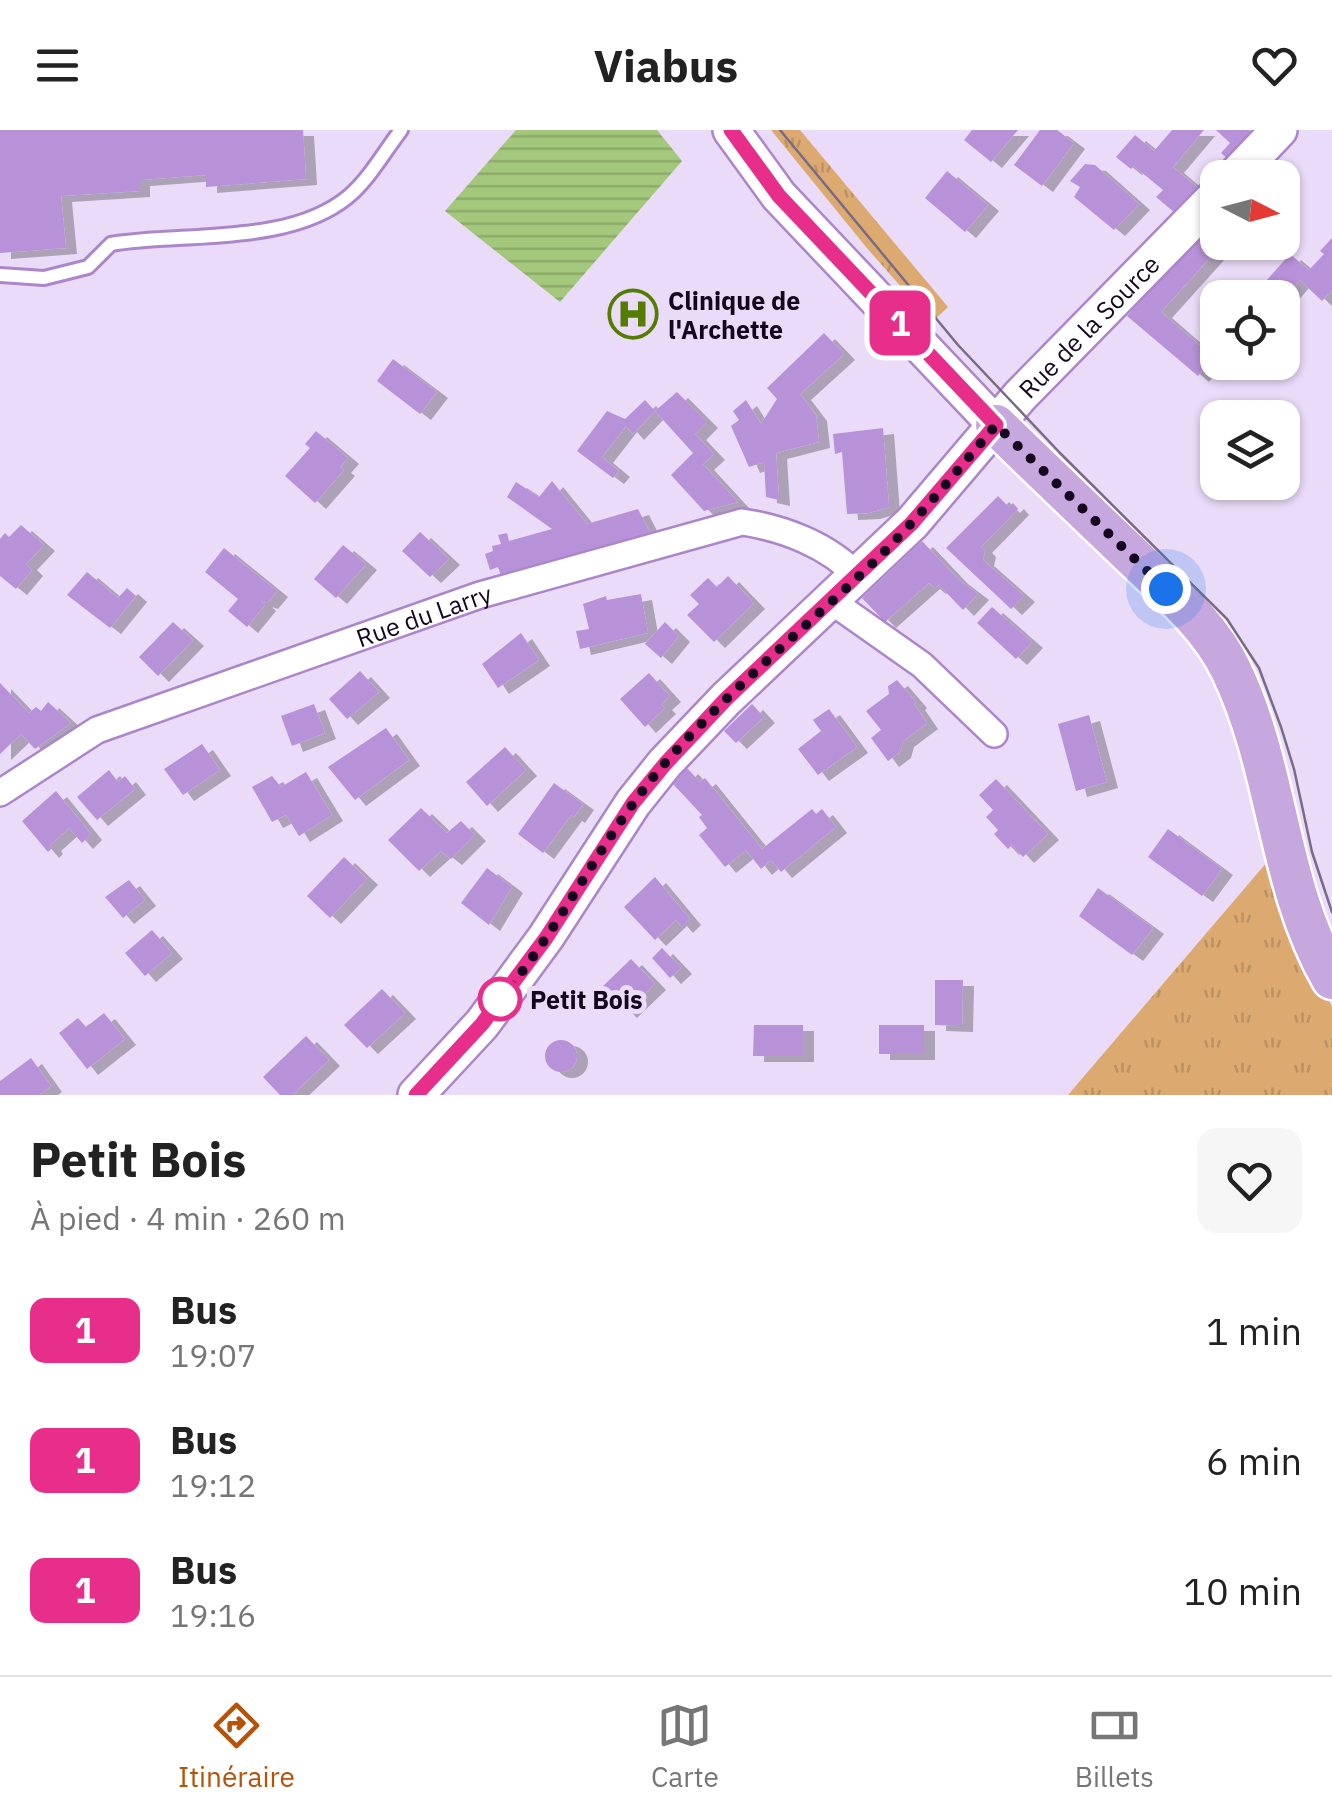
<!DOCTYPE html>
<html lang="fr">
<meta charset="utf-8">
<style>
:root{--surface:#fff;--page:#f6f6f6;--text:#222;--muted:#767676;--line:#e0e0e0;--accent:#b45309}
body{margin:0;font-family:"IBM Plex Sans",sans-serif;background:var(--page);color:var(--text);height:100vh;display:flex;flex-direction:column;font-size:38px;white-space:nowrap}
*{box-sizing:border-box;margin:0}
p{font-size:32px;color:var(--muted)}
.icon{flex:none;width:55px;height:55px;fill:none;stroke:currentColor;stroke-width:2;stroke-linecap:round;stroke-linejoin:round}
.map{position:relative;height:965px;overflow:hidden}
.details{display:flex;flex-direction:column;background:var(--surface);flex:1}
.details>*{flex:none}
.badge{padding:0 20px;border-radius:15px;font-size:35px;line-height:65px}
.needle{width:65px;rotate:96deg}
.buttons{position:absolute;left:1200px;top:30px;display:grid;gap:20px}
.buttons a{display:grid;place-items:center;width:100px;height:100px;border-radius:20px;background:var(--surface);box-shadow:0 2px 8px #0004;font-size:50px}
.you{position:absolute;width:50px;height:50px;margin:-25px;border:8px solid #fff;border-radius:50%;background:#1a73e8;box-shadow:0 0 0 15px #1a73e833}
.map>.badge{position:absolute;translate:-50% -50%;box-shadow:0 0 0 5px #fff}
.round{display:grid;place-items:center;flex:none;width:105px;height:105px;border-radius:20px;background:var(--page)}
.headline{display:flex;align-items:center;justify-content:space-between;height:170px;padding:0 30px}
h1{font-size:48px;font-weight:800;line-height:75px}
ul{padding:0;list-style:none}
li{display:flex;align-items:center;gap:30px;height:130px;padding:0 30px}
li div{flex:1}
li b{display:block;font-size:38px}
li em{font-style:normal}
li .badge{min-width:110px;font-weight:700;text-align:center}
header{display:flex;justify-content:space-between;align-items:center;height:130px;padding:0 30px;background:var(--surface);font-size:45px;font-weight:800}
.tabs{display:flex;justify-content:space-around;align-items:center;height:140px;border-top:2px solid var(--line);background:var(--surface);font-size:28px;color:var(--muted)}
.tabs a{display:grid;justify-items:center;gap:5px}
.tabs .active{color:var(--accent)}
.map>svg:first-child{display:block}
.grass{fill:url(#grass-tufts)}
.water{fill:url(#water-rules)}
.building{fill:#b892d8;filter:url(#shadow)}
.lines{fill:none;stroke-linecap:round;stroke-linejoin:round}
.lane-casing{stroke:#ac86cb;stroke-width:18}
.street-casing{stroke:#ac86cb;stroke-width:30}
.secondary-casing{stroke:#ac86cb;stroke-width:40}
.primary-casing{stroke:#fff;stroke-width:45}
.lane{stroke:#fff;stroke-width:12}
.street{stroke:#fff;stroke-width:25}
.secondary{stroke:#fff;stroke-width:35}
.primary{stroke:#c6a7de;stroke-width:40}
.tram{stroke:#796b85;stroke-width:2.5}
.line-casing{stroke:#fff;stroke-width:22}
.line{stroke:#e82e8b;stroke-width:15}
.walk{stroke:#14061e;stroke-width:10;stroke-dasharray:0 18}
.stop-dot{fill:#fff;stroke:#e82e8b;stroke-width:5}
.labels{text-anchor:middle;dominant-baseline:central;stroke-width:10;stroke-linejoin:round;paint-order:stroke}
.poi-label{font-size:25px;font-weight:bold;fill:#14061e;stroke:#eadbf8;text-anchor:start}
.street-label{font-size:25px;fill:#14061e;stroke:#eadbf8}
.stop-label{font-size:25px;font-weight:bold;fill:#14061e;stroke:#eadbf8;text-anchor:start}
</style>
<header><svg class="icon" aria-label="menu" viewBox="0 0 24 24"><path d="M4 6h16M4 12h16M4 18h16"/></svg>Viabus<svg class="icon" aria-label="heart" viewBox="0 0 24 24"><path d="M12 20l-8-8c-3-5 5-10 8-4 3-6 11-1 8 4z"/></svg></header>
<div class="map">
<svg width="1332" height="965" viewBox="0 0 1332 965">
<defs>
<pattern id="grass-tufts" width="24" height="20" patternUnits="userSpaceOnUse" patternTransform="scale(2.5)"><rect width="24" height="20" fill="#dcaa71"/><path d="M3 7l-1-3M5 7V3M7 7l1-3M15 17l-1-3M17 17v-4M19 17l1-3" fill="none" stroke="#bc9161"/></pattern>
<pattern id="water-rules" width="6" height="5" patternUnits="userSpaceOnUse" patternTransform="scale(2.5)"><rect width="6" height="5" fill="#a4c87b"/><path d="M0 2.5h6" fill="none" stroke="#8caa6a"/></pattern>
<filter id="shadow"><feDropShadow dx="11" dy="6" stdDeviation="0" flood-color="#0004"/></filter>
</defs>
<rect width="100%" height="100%" fill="#eadbf8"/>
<path class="grass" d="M771 0H800L948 177 932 192 866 117Z
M1273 725 1292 793 1332 877V965H1068Z"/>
<path class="water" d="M516 0H657L682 31 560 172 445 81Z"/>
<path class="building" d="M0 0H303L306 49 206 57V45L139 50V61L61 66 66 118 0 123Z
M972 0H1018L991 32 964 10Z
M1040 0H1057L1074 13 1042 56 1014 35Z
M1172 0H1204L1173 37 1199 59 1175 83 1156 67 1163 60 1134 36 1131 39 1116 27 1135 5 1154 21Z
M1216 0H1249L1253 3 1228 29 1221 23 1230 13Z
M1085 34 1095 35 1139 74 1114 100 1074 67 1080 57 1070 51Z
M947 41 988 75 965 102 925 68Z
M1218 85V112H1224L1161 182 1213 227 1198 246 1127 186Z
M1332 108V160L1322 171 1300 150 1284 168H1251L1290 124 1309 140 1324 124 1320 121Z
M824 203 844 224 800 264 816 285 819 312 776 323 779 370 766 367 764 332 749 337 731 296 739 290 733 281 746 270 761 294 777 269 767 258Z
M393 229 437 262 420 284 377 251Z
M677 262 707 292 695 304 714 324 703 334 738 372 704 381 671 345 693 323 655 281Z
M645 270 655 281 633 304 626 296 602 327 619 341 613 348 577 321 607 281 625 289Z
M883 298 889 377 869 383 847 384 842 322 835 324 833 304Z
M316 301 348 328 340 337 344 340 315 373 285 346 310 318 305 314Z
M552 351 587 394 638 379 650 403 501 445 498 437 490 440 485 424 493 421 492 416 501 414 498 405 507 403 509 411 552 399 507 367 516 352 539 367Z
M998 366 1009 377 1013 373 1018 379 981 417 985 421 983 430 1024 466 1011 479 946 418Z
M21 395 44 415 26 434 32 440 16 459 0 446V409L5 403 9 407Z
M420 402 449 429 430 447 402 421Z
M922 411 957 448 978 464 963 480 939 455 935 458 929 453 885 492 862 468Z
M343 415 366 434 336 468 314 449Z
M224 418 277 461 267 473 261 471 265 475 247 497 228 481 238 469 205 442Z
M87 442 118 468 127 458 136 466 110 498 67 465Z
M728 446 754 473 714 512 687 485 699 474 690 465 708 448 717 457Z
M641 464 648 503 580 519 576 501 589 499 583 474 606 466 607 470Z
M992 477 1032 512 1016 529 977 493Z
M173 492 193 510 158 546 139 527Z
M665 492 679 506 661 528 645 514Z
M521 503 539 530 498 558 482 534Z
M360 541 379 562 347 589 329 569Z
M649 543 670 566 661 574 665 578 645 597 620 569Z
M897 550 916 572 914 574 927 593 903 611 900 622 888 631 871 608 881 600 866 581 889 564 888 556Z
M0 553 29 583 36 577 41 581 48 572 71 593 35 619 21 604 0 624Z
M314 574 325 603 292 616 281 586Z
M752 574 764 587 736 613 724 601Z
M829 579 857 617 818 645 798 619 821 601 813 590Z
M1089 585 1107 652 1076 661 1058 594Z
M386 598 409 630 355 670 328 637Z
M202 614 220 640 183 665 164 639Z
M505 617 526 640 487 676 466 652Z
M687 638 700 652 705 648 762 719 812 679 816 684 822 679 836 697 781 742 771 730 761 739 746 720 725 737 699 705 707 698 699 687 702 685 673 654Z
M109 640 118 652 125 646 135 659 97 690 77 667Z
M306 642 332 685 299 706 286 685 272 692 252 657 272 646 281 657Z
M996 649 1048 704 1023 727 1012 715 1008 719 994 704 998 700 986 687 993 680 979 665Z
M554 653 583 674 574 687 571 685 543 723 518 704Z
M56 661 91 704 82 713 69 698 50 715 52 718 48 722 22 691Z
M421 678 447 703 461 691 475 705 451 729 441 721 419 741 388 710Z
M1168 699 1222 739 1202 766 1148 727Z
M344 727 367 749 330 788 307 766Z
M487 738 512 757 489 795 461 773Z
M655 747 690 789 682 797 676 790 655 810 624 777Z
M129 750 145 770 123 788 105 767Z
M1098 758 1153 798 1132 825 1079 786Z
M152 800 172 823 145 846 125 823Z
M662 818 681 838 670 848 652 828Z
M631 829 655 854 626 882 602 857Z
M935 850H963L962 896 935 895Z
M382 859 405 883 367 918 344 895Z
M104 883 125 909 87 939 59 903 78 888 86 897Z
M754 895H803V926H753Z
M879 895H924V924H879Z
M306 906 329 930 292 965H280L263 947Z
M545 926a16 16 0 1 1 32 0a16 16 0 1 1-32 0Z
M31 928 51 956 39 965H0V951Z"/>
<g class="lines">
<g class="lane-casing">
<path id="lane" d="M0 145 44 148 88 137 111 114C183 102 290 116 349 66 369 49 385 21 401 0"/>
</g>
<g class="street-casing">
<g id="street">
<path d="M834 469 844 480 922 535 994 604"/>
<path id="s1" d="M0 663 97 600 480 465 742 392C783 398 829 415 858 447"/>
</g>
</g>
<g class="secondary-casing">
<g id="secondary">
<path d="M731 0 779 66 996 295"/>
<path d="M1233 48 1279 0"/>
<path id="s2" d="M416 965 482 894 546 807 633 673 665 633 726 569 912 393 1020 266 1218 64"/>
</g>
</g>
<g class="primary-casing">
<path id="primary" d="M996 295C1039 337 1083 379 1127 421 1164 457 1209 493 1231 540 1279 639 1277 754 1332 849"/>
</g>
<use href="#lane" class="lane"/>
<use href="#street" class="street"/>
<use href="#secondary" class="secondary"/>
<use href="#primary" class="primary"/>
<path class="tram" d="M780 0 958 215 1060 323 1227 489 1259 538 1281 597 1294 639 1312 722 1332 782"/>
</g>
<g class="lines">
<g class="line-casing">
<path id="line" d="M416 965 482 894 546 808 633 673 665 634 726 569 912 393 996 295 779 66 731 0"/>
</g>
<use href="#line" class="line"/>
<path class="walk" d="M500 869C563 796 602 705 666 632 731 558 809 495 880 426 921 385 958 340 996 295L1166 459"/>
</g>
<defs>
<g id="hospital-ring" transform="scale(2.5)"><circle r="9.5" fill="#eadbf8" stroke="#547d00" stroke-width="1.5"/><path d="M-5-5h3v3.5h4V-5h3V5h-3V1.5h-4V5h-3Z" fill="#547d00"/></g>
</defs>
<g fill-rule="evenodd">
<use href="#hospital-ring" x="633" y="184"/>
</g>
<circle class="stop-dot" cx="500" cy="869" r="20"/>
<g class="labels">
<g class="poi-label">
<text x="668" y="170">Clinique de<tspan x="668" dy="29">l'Archette</tspan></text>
</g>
<g class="street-label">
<text stroke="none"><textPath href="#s2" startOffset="1025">Rue de la Source</textPath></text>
<text stroke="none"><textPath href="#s1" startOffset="462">Rue du Larry</textPath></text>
</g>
<g class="stop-label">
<text x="530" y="869">Petit Bois</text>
</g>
</g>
</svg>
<div class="buttons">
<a><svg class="needle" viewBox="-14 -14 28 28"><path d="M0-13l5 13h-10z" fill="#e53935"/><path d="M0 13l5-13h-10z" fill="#767676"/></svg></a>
<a><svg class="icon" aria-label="locate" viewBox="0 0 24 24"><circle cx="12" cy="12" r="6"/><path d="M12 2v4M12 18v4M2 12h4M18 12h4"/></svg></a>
<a><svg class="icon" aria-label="layers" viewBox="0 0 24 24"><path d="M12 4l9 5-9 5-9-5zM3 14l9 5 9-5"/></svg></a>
</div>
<div class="you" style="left:1166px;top:459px"></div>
<b class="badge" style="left:900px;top:193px;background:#e82e8b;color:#fff">1</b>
</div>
<section class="details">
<div class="headline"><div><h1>Petit Bois</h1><p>À pied · 4 min · 260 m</p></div><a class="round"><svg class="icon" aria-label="heart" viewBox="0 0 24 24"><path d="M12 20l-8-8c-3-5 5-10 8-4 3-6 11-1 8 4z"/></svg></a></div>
<ul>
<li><span class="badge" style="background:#e82e8b;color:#fff">1</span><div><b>Bus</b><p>19:07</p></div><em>1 min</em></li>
<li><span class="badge" style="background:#e92d8b;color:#fff">1</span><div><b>Bus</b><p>19:12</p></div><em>6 min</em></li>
<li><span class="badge" style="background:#e82e8b;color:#fff">1</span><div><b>Bus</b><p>19:16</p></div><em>10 min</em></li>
</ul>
</section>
<nav class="tabs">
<a class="active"><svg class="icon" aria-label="directions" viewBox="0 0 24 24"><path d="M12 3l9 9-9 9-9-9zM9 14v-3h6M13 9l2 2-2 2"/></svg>Itinéraire</a>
<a><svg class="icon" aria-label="map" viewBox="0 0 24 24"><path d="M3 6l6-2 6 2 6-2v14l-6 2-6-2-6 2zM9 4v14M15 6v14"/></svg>Carte</a>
<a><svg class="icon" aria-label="tickets" viewBox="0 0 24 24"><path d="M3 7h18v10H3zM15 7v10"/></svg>Billets</a>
</nav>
